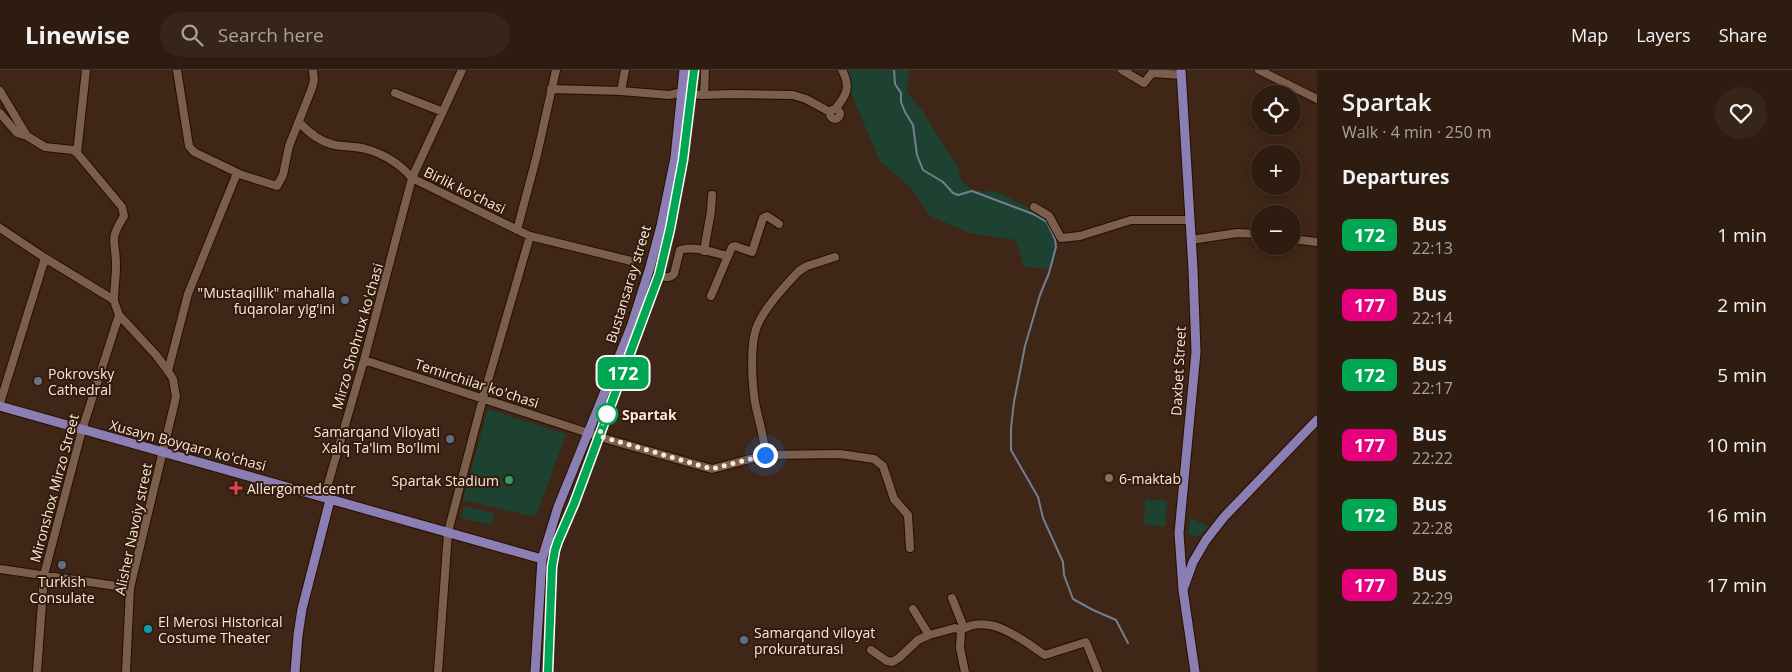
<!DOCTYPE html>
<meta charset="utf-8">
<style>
:root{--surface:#2f1c10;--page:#372519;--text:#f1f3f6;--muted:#a7a19f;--line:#4a3a30}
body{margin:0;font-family:"Open Sans",sans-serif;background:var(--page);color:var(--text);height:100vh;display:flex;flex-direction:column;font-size:19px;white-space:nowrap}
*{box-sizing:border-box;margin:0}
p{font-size:16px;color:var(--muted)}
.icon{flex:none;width:28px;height:28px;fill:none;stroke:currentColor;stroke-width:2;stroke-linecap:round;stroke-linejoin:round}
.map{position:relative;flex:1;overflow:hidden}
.panel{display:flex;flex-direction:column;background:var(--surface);width:475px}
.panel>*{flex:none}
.badge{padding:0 10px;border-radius:8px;font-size:18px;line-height:32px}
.tools{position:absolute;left:1251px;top:15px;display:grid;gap:10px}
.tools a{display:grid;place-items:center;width:50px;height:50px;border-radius:50%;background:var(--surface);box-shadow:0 2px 8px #0003,0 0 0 1px var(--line);font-size:25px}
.you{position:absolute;width:25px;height:25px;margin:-12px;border:4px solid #fff;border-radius:50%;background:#1a73e8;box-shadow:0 0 0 8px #1a73e833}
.map>.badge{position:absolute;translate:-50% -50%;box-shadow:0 0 0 2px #fff}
h2{padding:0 25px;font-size:19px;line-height:45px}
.round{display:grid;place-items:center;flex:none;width:52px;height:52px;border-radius:26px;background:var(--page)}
.head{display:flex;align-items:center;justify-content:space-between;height:85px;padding:0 25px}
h1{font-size:24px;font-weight:600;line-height:38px}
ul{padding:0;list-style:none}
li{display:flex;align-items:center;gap:15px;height:70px;padding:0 25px}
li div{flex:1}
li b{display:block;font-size:19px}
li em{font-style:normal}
li .badge{min-width:55px;font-weight:700;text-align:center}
header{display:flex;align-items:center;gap:30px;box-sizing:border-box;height:70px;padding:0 25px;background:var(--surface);border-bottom:1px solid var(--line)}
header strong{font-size:24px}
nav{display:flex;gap:28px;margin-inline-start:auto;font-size:18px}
.search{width:350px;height:45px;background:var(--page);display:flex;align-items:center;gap:12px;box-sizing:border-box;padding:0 18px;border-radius:28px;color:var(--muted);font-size:19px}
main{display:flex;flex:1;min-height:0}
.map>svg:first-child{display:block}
.green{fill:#1e4231}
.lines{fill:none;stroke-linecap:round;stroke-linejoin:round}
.stream{stroke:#747e8f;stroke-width:2}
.minor-casing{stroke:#250e01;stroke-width:10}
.major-casing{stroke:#250e01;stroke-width:11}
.minor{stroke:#7b5e4c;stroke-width:8}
.major{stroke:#8b7eb3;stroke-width:9}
.line-casing{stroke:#fff;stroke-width:11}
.line{stroke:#00a651;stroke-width:8}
.walk{stroke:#f9e8de;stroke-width:5;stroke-dasharray:0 9}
.service-dot{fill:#5c6f8a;stroke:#341c0c;stroke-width:2}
.worship-dot{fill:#6b7280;stroke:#341c0c;stroke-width:2}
.stop-dot{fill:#fff;stroke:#00a651;stroke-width:2.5}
.education-dot{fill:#8d6e63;stroke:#341c0c;stroke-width:2}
.leisure-dot{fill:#2e9e5b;stroke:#341c0c;stroke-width:2}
.health-dot{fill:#e0444e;stroke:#341c0c;stroke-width:2}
.culture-dot{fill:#0f9aa8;stroke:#341c0c;stroke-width:2}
.labels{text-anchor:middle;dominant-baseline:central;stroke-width:4;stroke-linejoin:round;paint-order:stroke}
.street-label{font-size:14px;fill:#f9e8de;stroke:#341c0c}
.poi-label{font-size:14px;fill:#f9e8de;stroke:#341c0c;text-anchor:start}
.stop-label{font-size:14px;font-weight:bold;fill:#f9e8de;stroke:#341c0c;text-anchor:start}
</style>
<header>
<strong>Linewise</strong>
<div class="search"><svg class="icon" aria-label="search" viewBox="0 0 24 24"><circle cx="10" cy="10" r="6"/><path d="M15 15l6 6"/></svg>Search here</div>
<nav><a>Map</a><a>Layers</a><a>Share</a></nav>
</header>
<main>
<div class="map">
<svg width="1317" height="602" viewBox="0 0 1317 602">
<rect width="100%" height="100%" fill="#3f2616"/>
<path class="green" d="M841 0H909L907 22 921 39 958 97 961 110 972 120 998 122 1047 147 1055 160 1056 174 1054 192 1050 199 1024 197 1016 170 970 163 930 146 911 118 880 91Z
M488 339 566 364 536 447 463 430Z
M1145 429 1167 431 1165 457 1144 454Z
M464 436 494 443 492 455 461 448Z
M1190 448 1209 456 1201 465 1192 466 1188 463Z"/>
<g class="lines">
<path class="stream" d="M894 0 895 14 901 23V32L905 42 913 55 917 85 923 100 943 112 953 123 958 125 972 121 1033 144 1047 152 1055 169 1056 177 1049 203 1040 225 1025 276 1014 332 1011 358V380L1038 427 1043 448 1063 492 1064 505 1073 529 1093 540 1116 550 1128 573"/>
<g class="minor-casing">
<path id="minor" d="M177 0 189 76 194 82 242 105 277 116 283 105 289 76 312 18 314 10 313 0
M1122 0 1144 13 1152 3 1181 5
M1259 0 1317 29
M551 19 621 21 669 25 678 23 702 25 730 24 793 25 806 29 830 42
M0 21 27 66 45 77 73 80 77 83 122 137 124 146C108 172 116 169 116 195 116 207 114 220 114 231
M621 21 625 0
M395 23 443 42
M704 25 705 0
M830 44a5 5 0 1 1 10 0a5 5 0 1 1-10 0Z
M835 39C847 25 851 17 842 0
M0 43 17 63 27 66
M299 52C308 62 320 72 335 75 345 77 356 76 366 79 384 84 400 94 412 108L530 166 631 191
M77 83 86 0
M1034 137 1049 146 1061 168 1080 166 1131 150H1190
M0 158 45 188 109 227 114 231 119 245 156 285 168 301 173 309 176 327 130 518 126 602
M517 160 537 85 556 0
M1292 169 1317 172
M1191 170 1237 163 1260 164
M704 181 711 141 712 125
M659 205C665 207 669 209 674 204L680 180C694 175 714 183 728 186L732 177 735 176 752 182 763 148 767 146 779 154
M711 226 728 186
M364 290 610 370 712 399 765 385 840 384 874 389 883 396 894 429 908 445 910 478
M168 301 188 224 237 103
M0 333 45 188
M765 385C765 367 758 350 755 332 752 314 750 277 756 259 762 240 785 216 799 201L807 196 835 187
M330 430 327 422 328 414 364 290 412 108 462 0
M0 499 130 518
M952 528 964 558
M913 539 929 565 955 558 961 560
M871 580 887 591 892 592 899 588 918 570 929 565
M37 602 44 505 82 360 119 245
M438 602 448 462 483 328 530 166
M965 602 960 578 961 560C990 542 1022 570 1045 585L1086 572 1098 602"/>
</g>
<g class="major-casing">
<path id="major" d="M1181 0 1193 199 1196 282 1179 463 1183 520 1195 602
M0 336 542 489
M1184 517 1193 492 1206 470 1224 447 1317 350
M295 602 298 565 302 539 330 430
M535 602 542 489 558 437 631 257 650 197 661 156 675 88 684 0
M548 602 552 497 555 480 562 461 574 434 659 205 670 159 683 90 694 0"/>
</g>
<use href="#minor" class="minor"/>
<use href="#major" class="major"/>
</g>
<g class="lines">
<g class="line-casing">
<path id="line" d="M548 602 552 497 555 480 558 471 574 434 659 205 670 159 683 90 694 0"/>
</g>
<use href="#line" class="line"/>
<path class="walk" d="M607 344 608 340 599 366 712 399 765 385"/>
</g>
<g class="service-dot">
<circle cx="345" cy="230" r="5"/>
<circle cx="450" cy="369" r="5"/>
<circle cx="62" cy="495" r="5"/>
<circle cx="744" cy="570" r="5"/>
</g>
<circle class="worship-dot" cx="38" cy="311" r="5"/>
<circle class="stop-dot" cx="607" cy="344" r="10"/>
<circle class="education-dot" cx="1109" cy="408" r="5"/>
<circle class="leisure-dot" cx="509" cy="410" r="5"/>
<path class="health-dot" d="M233.5 410.5h5v5h5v5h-5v5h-5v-5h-5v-5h5z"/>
<circle class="culture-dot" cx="148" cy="559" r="5"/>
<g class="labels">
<g class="street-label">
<text transform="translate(465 120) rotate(26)">Birlik ko'chasi</text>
<text transform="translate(628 214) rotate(-73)">Bustansaray street</text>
<text transform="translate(357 266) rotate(-74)">Mirzo Shohrux ko'chasi</text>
<text transform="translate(1178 301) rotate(-87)">Daxbet Street</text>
<text transform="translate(477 313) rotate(18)">Temirchilar ko'chasi</text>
<text transform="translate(188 375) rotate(15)">Xusayn Boyqaro ko'chasi</text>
<text transform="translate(54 418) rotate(-75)">Mironshox Mirzo Street</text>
<text transform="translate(133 459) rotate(-78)">Alisher Navoiy street</text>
</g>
<g class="poi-label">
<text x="335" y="222" text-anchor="end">"Mustaqillik" mahalla<tspan x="335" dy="16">fuqarolar yig'ini</tspan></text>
<text x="48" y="303">Pokrovsky<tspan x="48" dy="16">Cathedral</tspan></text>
<text x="440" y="361" text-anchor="end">Samarqand Viloyati<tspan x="440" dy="16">Xalq Ta'lim Bo'limi</tspan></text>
<text x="1119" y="408">6-maktab</text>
<text x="499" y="410" text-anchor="end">Spartak Stadium</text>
<text x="247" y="418">Allergomedcentr</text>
<text x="62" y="511" text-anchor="middle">Turkish<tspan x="62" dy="16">Consulate</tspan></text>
<text x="158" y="551">El Merosi Historical<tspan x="158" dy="16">Costume Theater</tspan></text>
<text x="754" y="562">Samarqand viloyat<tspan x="754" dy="16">prokuraturasi</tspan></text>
</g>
<g class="stop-label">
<text x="622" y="344">Spartak</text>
</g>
</g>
</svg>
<div class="tools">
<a><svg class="icon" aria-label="locate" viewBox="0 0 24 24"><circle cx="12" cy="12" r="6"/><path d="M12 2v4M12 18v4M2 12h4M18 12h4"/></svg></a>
<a>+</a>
<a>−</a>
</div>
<div class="you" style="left:765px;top:385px"></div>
<b class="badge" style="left:623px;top:303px;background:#00a651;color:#fff">172</b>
</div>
<section class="panel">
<div class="head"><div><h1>Spartak</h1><p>Walk · 4 min · 250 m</p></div><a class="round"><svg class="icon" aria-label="heart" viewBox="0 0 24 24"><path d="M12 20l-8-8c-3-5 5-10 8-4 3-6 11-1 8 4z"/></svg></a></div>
<h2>Departures</h2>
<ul>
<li><span class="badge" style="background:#00a651;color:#fff">172</span><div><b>Bus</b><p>22:13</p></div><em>1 min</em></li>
<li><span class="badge" style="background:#e6007e;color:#fff">177</span><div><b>Bus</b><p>22:14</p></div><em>2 min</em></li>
<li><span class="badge" style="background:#00a651;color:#fff">172</span><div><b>Bus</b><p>22:17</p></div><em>5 min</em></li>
<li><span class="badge" style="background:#e6007e;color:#fff">177</span><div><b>Bus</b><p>22:22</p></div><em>10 min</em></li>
<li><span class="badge" style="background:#00a651;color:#fff">172</span><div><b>Bus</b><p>22:28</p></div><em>16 min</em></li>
<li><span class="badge" style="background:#e6007e;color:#fff">177</span><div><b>Bus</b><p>22:29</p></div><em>17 min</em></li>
</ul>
</section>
</main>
